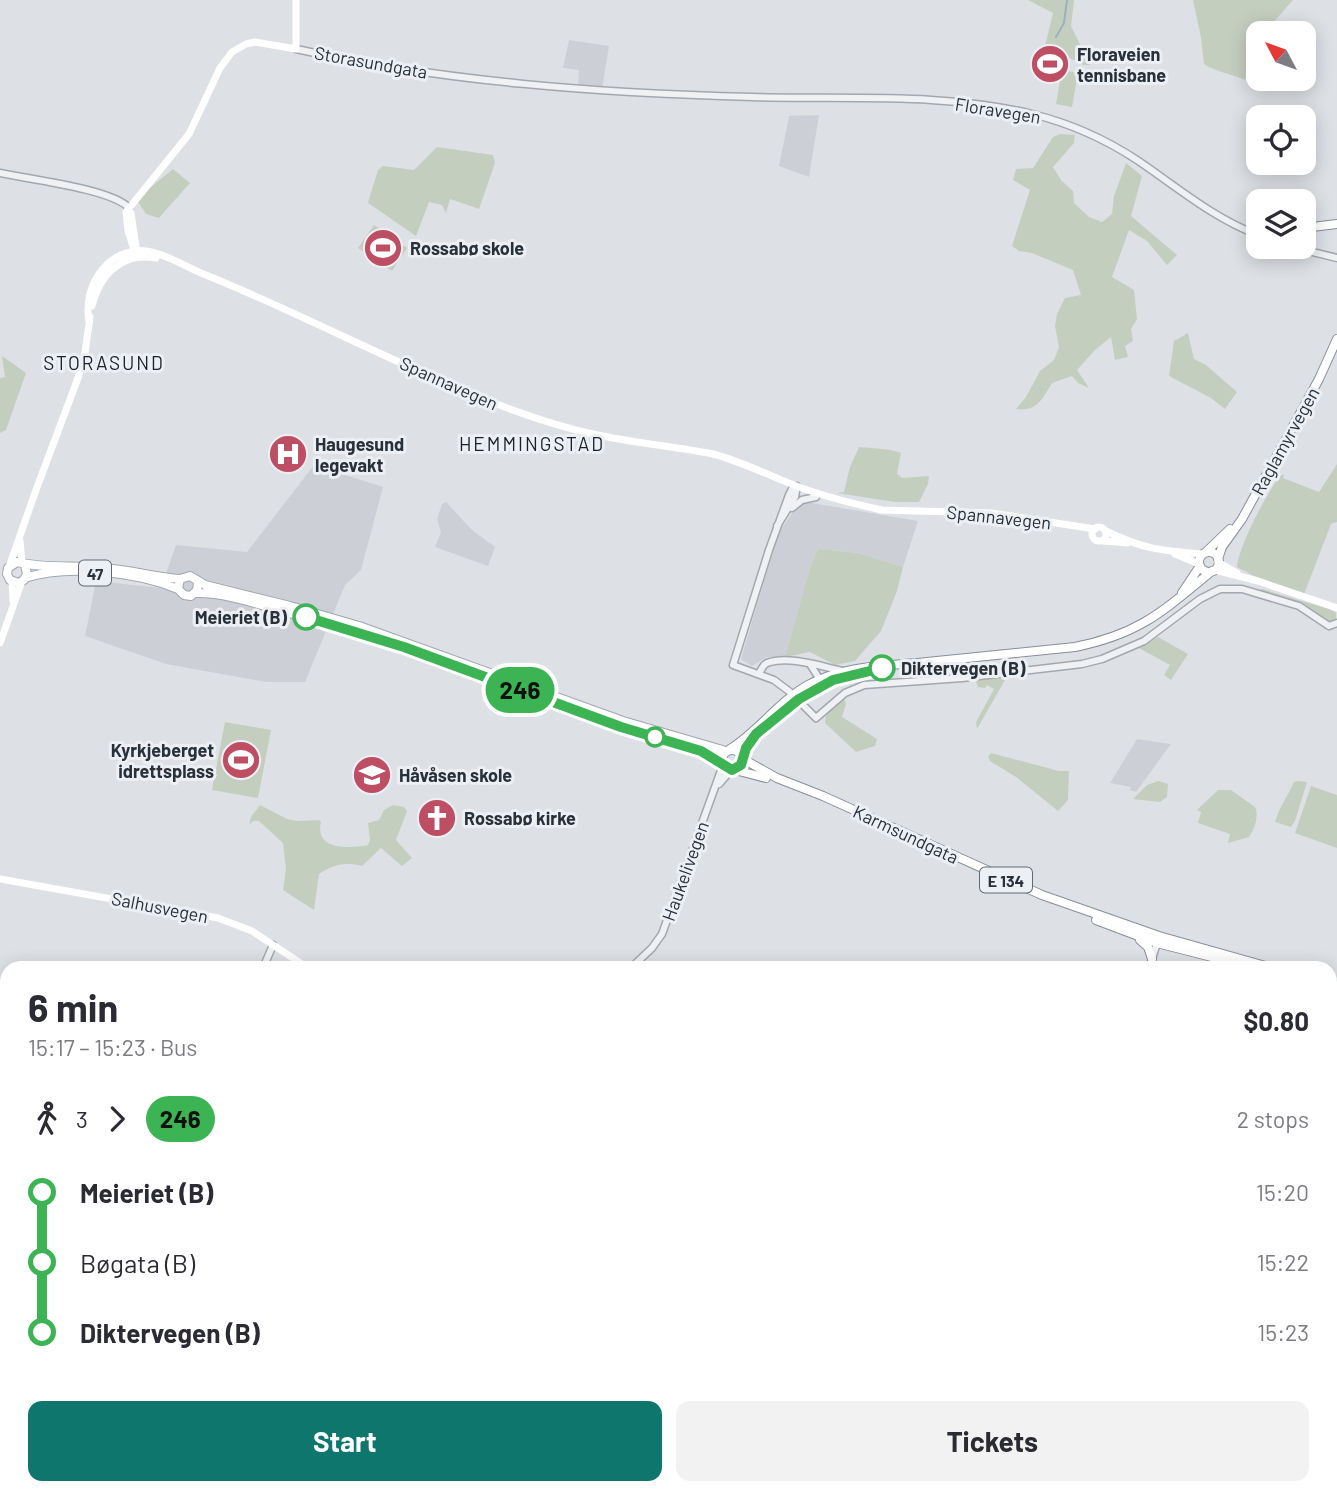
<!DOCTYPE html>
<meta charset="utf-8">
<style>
:root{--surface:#fff;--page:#f2f2f3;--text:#2b2b33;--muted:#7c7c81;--accent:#0f766e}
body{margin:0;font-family:Barlow,sans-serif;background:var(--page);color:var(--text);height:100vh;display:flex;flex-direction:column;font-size:26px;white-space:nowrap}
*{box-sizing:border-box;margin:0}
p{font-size:23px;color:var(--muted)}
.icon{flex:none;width:38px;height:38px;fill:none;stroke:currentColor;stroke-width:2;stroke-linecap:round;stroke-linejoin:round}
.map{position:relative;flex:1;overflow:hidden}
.side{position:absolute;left:0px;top:961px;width:1337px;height:534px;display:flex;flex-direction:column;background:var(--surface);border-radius:21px 21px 0 0;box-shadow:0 4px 18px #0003}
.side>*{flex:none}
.badge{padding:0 14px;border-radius:23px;font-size:24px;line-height:46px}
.needle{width:46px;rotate:311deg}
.tools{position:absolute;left:1246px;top:21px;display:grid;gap:14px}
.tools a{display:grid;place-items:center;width:70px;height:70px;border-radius:14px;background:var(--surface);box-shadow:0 4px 18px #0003;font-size:35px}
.map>.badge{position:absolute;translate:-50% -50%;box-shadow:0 0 0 4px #fff}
.legs{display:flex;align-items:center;gap:10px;height:77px;padding:0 28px;font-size:23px}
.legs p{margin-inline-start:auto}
.summary{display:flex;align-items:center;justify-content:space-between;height:119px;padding:0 28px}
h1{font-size:38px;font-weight:700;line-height:52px}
.primary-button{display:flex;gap:14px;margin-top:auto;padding:14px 28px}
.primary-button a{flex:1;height:80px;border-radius:14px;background:var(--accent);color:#fff;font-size:28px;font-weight:700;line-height:80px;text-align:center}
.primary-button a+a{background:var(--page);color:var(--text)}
ul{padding:0 28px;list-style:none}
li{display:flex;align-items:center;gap:24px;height:70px;font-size:26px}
li i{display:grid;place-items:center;width:10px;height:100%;margin:0 9px;background:currentColor}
li i::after{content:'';width:18px;height:18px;margin:-9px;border:5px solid;border-radius:50%;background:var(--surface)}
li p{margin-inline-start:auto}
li:first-child i{background:linear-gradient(#0000 50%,currentColor 0)}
li:last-child i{background:linear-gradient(currentColor 50%,#0000 0)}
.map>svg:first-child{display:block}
.built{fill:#ccd0d6}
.green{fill:#c4cebf}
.water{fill:#9cb0c2}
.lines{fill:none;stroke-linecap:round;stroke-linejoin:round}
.stream{stroke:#9cb0c2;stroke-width:2}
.ferry{stroke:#375069;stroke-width:2;stroke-dasharray:9 7;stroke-linecap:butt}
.tertiary-casing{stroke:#a3a8ae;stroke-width:9}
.primary-casing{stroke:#9ea6b0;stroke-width:10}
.trunk-casing{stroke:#868f9a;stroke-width:10}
.tertiary{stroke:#eff1f4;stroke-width:6}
.secondary{stroke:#fff;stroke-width:7}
.primary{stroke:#fff;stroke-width:8}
.trunk{stroke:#fff;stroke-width:8}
.line-1-casing{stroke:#fff;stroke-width:16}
.line-1{stroke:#3cb454;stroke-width:10}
.stop-1-dot{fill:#fff;stroke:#3cb454;stroke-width:3.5}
.labels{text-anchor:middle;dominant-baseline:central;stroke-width:6;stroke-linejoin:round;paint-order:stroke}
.shield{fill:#eceff3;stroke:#636972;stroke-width:2}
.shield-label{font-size:16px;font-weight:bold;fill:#28303a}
.poi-label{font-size:18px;font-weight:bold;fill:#28303a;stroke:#eceff3;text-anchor:start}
.street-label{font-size:18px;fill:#28303a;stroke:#eceff3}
.stop-label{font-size:18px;font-weight:bold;fill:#28303a;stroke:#eceff3;text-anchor:end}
.neighbourhood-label{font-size:19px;letter-spacing:2px;fill:#1b212b;stroke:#eceff3}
</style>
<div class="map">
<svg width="1337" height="1493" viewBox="0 0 1337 1493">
<rect width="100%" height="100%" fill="#dde1e5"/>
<path class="built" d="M569 40 609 46 602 89 578 87 579 70 563 68Z
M819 115 809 177 779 166 789 116Z
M314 465 383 487 361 570 345 585 305 682H266L166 664 85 636 96 581 161 588 176 545 247 552Z
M446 502 472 530 495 547 488 566 435 547 441 532 437 519 442 504Z
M806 502 918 521 903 567 858 553 818 549 810 567 785 657H767L752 666 741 659 778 534 797 506Z
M1137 739 1171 744 1136 792 1130 790 1131 787 1110 783Z"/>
<path class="green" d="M1028 0H1074L1071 26 1090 65H1084L1045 46 1053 13Z
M1193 0H1293L1264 33H1258V43L1245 80C1233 74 1213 71 1204 64L1201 38Z
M1062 70 1078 73 1072 107 1056 104Z
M1060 134 1075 135 1074 143 1053 167 1061 180 1073 191 1074 203 1089 217 1102 222 1112 214 1114 196 1126 163 1142 176 1131 216 1177 255 1167 265 1147 241 1129 230 1112 277 1134 290 1137 319 1131 329 1133 341 1125 346 1128 357 1115 360 1111 337 1095 350 1077 370 1089 388 1078 383 1072 376 1052 383C1043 398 1037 412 1016 409L1026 397 1040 371 1054 360 1059 347 1055 326 1057 314 1065 298 1081 295 1073 270 1032 253 1019 251 1012 246 1030 190 1013 180 1016 169 1033 168 1053 137Z
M437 147 493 155 495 163 479 209 450 199 446 213 442 205 429 202 416 236 368 203 369 199 378 170 383 166 414 170Z
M173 169 190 183 159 218 146 214 136 199Z
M374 225 407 248 392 271 358 248Z
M1188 333 1194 359 1206 365 1237 392 1225 409 1211 398 1169 376 1174 341Z
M2 356 26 373 6 430 0 433V378L5 377Z
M859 447C869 448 893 449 901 453L897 474 902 478 929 476 928 484 919 502H895L837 493 844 492 850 467Z
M1337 464V522L1331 524 1303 597 1268 586 1254 576 1237 567C1239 545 1267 493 1280 476L1284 474 1283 478 1319 492Z
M818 549 858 553 903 567 897 591 881 631 855 661 835 665 810 652 785 657 810 567Z
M1262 589 1329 609 1336 613V619L1329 622 1307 607 1260 591Z
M1158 637 1188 654 1171 680 1164 675 1170 665 1139 648Z
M1005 676V680L977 729 976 722 994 689 987 685 985 688 978 687 975 679Z
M844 699 846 704 842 717 877 739 875 746 856 752 825 723 826 715Z
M225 722 271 730 258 798 212 790Z
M991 753 1059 771H1069L1068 800 1058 811 1016 777 990 761 988 757Z
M1158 781 1168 784 1167 797 1160 802 1133 799 1147 785Z
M1298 781 1307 782 1295 821 1291 827 1275 822C1280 805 1287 798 1294 782Z
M1311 786 1337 795V848L1295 833Z
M1218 790H1231L1255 807C1259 815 1255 829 1249 837L1228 843 1230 834 1198 823 1201 812 1197 810Z
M393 805 404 807 407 811 396 840 412 858 402 866 381 848 362 866C346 862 334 864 319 874L314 910 283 890 286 869 283 843 259 821H253L249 825 251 817 260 805 287 819 297 821 319 820 321 822C315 849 344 848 364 846L368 845 370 840 368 823 379 820 384 810Z"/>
<path class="water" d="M0 1031 7 1033V1488H1330V1306L1332 1309 1337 1310V1493H0Z"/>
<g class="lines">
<path class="stream" d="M1056 37 1064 23 1067 0"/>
<path class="ferry" d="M0 1345 7 1346
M893 1488 926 1493"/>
<g class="tertiary-casing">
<path id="tertiary" d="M296 49C446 82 599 93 753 97 844 100 943 92 1032 114 1069 123 1105 139 1137 160 1177 187 1213 218 1258 235
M0 173C28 179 112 189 129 208
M1292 247 1337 258
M792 508 802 500 816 497
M777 526 795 497 797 486 792 489 789 495 769 550 733 665 774 680 790 692
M810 664 822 683
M759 674C762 668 764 663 770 662 791 656 823 667 843 671
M800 702 816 718 845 693 864 685 962 678 1082 664 1102 659 1144 641 1200 599 1220 589H1242L1299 606 1329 626 1337 623
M719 784 731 770
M263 968 273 945
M631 968 652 948 662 934 723 765
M1149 968 1158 940"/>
</g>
<g class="primary-casing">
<path id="primary" d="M25 565 27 574 24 580 18 583 10 580 7 574 8 568 17 562C45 569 74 565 104 568 130 570 155 577 180 579
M25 578C68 564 136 572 178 589
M198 583 197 590 191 596 184 595 178 589 180 579 190 576 205 585 290 606 359 626 623 721 726 751
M195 593C225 592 260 605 289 613 392 640 491 680 592 717 635 732 683 740 722 763"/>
</g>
<g class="trunk-casing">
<path id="trunk" d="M1304 228 1337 224
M1294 248V247
M1206 552 1230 529
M1199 562a10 10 0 1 1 20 0a10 10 0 1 1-20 0Z
M1218 559 1222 547 1242 519 1319 379 1337 339
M1182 593 1200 566
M768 723 808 693 846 676
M730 749C758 732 778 702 808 685 844 665 887 666 927 662 976 657 1026 652 1075 647 1140 634 1163 611 1212 571
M722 760a10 10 0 1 1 20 0a10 10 0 1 1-20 0Z
M742 757 749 743 759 732
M743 759 777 778 823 796 1042 895 1159 936 1272 968
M735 770 766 778
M1096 920 1157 943 1251 967
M1140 940 1148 947 1152 959
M1330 984 1337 986"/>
</g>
<use href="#tertiary" class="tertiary"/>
<path class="secondary" d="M131 213 137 253
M135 253 128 231 126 212 189 134 220 68 232 52 246 44 255 42 296 49V0
M92 306C100 274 122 252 156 258
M89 321C83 290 103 254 137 251 158 249 182 265 201 273 301 313 396 365 497 404 533 418 570 430 608 437 643 444 678 447 713 454 743 462 770 476 799 487 826 497 854 504 882 510
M880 510 991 513 1095 529
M1092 534a7 7 0 1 1 14 0a7 7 0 1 1-14 0Z
M1106 531C1142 549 1163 551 1203 554
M20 541 22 563
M1103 541 1127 543
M1175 554 1199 564
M1218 562 1237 573
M10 564 36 490 78 378 85 353 90 317
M1215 570 1258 581 1337 608
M12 581 13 601
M0 643 22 581
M0 879 218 918 252 931 308 968
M1330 1144 1337 1147"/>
<use href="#primary" class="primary"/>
<use href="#trunk" class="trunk"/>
</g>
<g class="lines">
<g class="line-1-casing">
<path id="line-1" d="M306 617 404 647 621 727 701 751 732 770 741 765 746 748 756 734 799 699 833 680 882 668"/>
</g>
<use href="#line-1" class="line-1"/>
</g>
<defs>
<g id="stadium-disc" transform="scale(2.0125)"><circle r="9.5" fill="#be4e64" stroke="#eceff3"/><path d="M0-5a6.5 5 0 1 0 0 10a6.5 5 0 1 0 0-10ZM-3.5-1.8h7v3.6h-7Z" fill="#fff"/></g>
<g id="hospital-disc" transform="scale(2.0125)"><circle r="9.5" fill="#be4e64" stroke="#eceff3"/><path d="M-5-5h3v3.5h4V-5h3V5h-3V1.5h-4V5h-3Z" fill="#fff"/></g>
<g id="school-disc" transform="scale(2.0125)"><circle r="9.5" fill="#be4e64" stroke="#eceff3"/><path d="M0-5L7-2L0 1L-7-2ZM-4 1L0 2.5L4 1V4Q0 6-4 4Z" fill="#fff"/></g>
<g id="church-disc" transform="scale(2.0125)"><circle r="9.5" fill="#be4e64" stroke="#eceff3"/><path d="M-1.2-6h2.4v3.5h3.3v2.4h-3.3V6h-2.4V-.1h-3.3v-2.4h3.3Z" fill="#fff"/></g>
</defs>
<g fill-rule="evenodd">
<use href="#stadium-disc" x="1050" y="64"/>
<use href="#stadium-disc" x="383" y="248"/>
<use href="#hospital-disc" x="288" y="454"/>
<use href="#stadium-disc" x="241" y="760"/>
<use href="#school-disc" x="372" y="775"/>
<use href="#church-disc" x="437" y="818"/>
</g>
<g class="stop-1-dot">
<circle cx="306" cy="617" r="12"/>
<circle cx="882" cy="668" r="12"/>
<circle cx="655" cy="737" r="9"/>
</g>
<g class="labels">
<g class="shield">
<rect x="79" y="560.5" width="32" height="25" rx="5"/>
<rect x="980" y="867.5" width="52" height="25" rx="5"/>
</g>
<g class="shield-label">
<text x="95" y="573">47</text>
<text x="1006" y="880">E 134</text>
</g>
<g class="poi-label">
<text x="1077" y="54">Floraveien<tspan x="1077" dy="21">tennisbane</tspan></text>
<text x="410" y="248">Rossabø skole</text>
<text x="315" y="444">Haugesund<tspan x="315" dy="21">legevakt</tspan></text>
<text x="214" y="750" text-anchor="end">Kyrkjeberget<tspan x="214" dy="21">idrettsplass</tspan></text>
<text x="399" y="775">Håvåsen skole</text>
<text x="464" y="818">Rossabø kirke</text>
</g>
<g class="street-label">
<text transform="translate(371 62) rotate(10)">Storasundgata</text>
<text transform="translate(998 110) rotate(9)">Floravegen</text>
<text transform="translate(449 383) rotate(24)">Spannavegen</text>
<text transform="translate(1285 441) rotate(-61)">Raglamyrvegen</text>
<text transform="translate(999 517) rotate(6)">Spannavegen</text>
<text transform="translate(906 834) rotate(25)">Karmsundgata</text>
<text transform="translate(685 871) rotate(-70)">Haukelivegen</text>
<text transform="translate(160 907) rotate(11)">Salhusvegen</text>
</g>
<g class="stop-label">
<text x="287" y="617">Meieriet (B)</text>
<text x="901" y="668" text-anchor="start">Diktervegen (B)</text>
</g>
<g class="neighbourhood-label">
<text x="104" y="362">STORASUND</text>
<text x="532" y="443">HEMMINGSTAD</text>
</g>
</g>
</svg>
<div class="tools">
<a><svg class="needle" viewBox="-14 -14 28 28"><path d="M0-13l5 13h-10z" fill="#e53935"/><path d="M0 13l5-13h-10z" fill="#7c7c81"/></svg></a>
<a><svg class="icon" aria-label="locate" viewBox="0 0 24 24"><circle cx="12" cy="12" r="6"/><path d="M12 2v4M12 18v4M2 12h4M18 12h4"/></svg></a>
<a><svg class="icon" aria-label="layers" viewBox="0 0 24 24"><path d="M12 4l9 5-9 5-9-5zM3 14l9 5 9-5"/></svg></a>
</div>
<b class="badge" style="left:520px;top:690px;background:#3cb454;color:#111">246</b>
<section class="side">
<div class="summary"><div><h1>6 min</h1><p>15:17 – 15:23 · Bus</p></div><b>$0.80</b></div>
<div class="legs"><svg class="icon" aria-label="walk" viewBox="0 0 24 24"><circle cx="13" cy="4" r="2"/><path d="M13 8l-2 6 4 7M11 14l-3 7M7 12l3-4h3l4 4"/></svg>3<svg class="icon" aria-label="forward" viewBox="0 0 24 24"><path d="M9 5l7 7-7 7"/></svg><b class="badge" style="background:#3cb454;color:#111">246</b><p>2 stops</p></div>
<ul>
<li><i style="color:#3cb454"></i><b>Meieriet (B)</b><p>15:20</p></li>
<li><i style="color:#3cb454"></i><span>Bøgata (B)</span><p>15:22</p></li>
<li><i style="color:#3cb454"></i><b>Diktervegen (B)</b><p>15:23</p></li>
</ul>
<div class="primary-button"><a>Start</a><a>Tickets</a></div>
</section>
</div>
